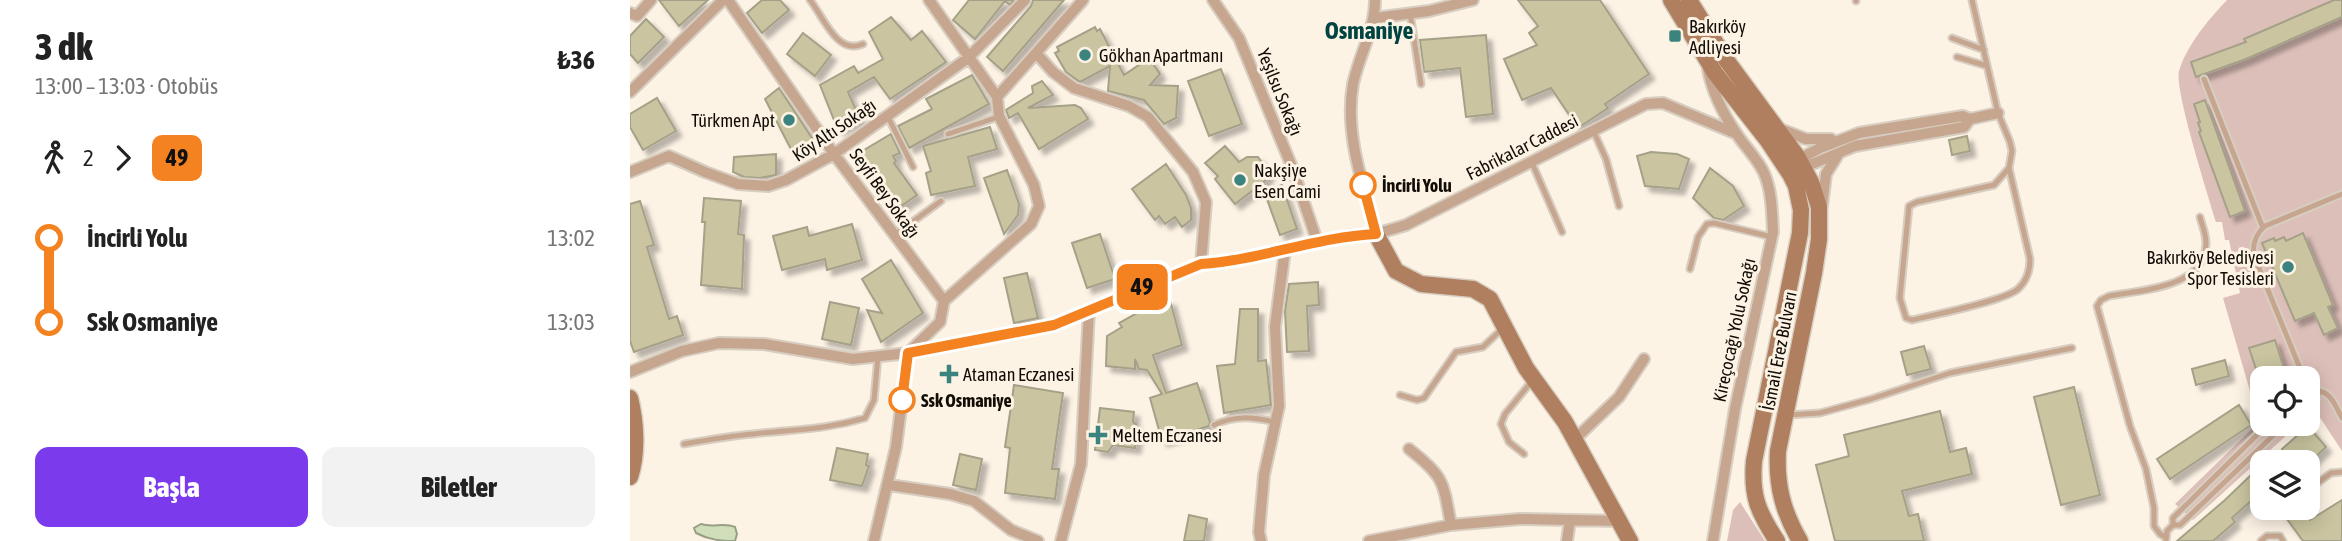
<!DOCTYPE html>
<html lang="tr">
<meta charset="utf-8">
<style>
:root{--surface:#fff;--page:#f2f2f2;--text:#222;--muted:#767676;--accent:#7c3aed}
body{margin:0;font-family:"Asap Condensed",sans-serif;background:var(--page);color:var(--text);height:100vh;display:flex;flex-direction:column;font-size:26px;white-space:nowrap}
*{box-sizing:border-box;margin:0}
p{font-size:23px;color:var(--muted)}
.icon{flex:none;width:38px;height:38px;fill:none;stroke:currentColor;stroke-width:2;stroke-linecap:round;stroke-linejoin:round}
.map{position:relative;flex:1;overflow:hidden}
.side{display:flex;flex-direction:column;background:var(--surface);width:630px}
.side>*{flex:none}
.badge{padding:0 14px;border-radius:10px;font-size:24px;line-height:46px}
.controls{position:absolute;left:1620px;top:366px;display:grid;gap:14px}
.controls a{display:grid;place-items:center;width:70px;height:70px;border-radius:14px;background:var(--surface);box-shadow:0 4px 18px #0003;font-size:35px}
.map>.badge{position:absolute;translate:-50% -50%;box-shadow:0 0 0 4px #fff}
.legs{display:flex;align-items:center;gap:10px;height:77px;padding:0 35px;font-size:23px}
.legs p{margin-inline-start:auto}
.headline{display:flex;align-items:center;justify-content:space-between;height:119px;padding:0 35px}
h1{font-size:38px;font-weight:800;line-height:52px}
.primary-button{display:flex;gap:14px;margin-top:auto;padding:14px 35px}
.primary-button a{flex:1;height:80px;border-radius:14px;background:var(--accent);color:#fff;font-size:28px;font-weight:800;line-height:80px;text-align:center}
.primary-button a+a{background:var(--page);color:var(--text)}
ul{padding:0 35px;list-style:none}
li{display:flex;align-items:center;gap:24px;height:84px;font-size:26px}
li i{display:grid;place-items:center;width:10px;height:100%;margin:0 9px;background:currentColor}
li i::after{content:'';width:18px;height:18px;margin:-9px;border:5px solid;border-radius:50%;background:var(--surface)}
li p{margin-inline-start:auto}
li:first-child i{background:linear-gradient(#0000 50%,currentColor 0)}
li:last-child i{background:linear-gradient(currentColor 50%,#0000 0)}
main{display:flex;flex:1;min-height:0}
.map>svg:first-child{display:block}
.green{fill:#ddbfb9}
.water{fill:#d1deba;stroke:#979f84;stroke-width:2}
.building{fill:#cac5a0;stroke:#a4a188;stroke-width:2;filter:url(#shadow)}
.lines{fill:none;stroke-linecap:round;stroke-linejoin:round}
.lane-casing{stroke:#d7cec1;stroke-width:9}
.street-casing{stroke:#d7cec1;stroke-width:14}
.secondary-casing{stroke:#d7cec1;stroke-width:19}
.lane{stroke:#c7a690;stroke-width:5}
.street{stroke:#c7a690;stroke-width:10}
.secondary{stroke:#af7f5f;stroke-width:16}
.line-1-casing{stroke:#fff;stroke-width:16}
.line-1{stroke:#f58220;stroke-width:10}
.poi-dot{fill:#3b837f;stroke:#fdf3e5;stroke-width:2.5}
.stop-1-dot{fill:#fff;stroke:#f58220;stroke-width:3.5}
.labels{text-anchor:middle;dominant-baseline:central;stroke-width:6;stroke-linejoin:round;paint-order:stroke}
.poi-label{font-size:18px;fill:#110c05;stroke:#fdf3e5;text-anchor:start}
.street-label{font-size:18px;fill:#110c05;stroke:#fdf3e5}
.stop-label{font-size:18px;font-weight:bold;fill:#110c05;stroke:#fdf3e5;text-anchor:start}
.district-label{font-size:24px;font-weight:bold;fill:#004441;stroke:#fdf3e5}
</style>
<main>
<section class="side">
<div class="headline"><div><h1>3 dk</h1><p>13:00 – 13:03 · Otobüs</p></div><b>₺36</b></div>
<div class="legs"><svg class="icon" aria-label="walk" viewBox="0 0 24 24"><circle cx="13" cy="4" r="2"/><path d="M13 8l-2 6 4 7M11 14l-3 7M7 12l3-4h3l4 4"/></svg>2<svg class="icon" aria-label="forward" viewBox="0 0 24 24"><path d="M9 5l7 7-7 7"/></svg><b class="badge" style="background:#f58220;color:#111">49</b></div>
<ul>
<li><i style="color:#f58220"></i><b>İncirli Yolu</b><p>13:02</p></li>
<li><i style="color:#f58220"></i><b>Ssk Osmaniye</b><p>13:03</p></li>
</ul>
<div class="primary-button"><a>Başla</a><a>Biletler</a></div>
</section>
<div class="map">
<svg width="1712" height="541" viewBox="0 0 1712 541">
<defs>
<filter id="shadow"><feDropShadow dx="5.5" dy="5.5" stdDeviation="2" flood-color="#0004"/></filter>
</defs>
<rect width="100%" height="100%" fill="#fdf3e5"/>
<path class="green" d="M1597 0H1712V451L1685 410 1678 416V378H1633V424H1669L1563 520 1545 504 1629 422 1593 298 1610 293 1599 240H1595L1592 222H1586C1579 198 1544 89 1549 71 1557 45 1578 20 1597 0Z
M1110 502 1135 541H1097L1103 510Z"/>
<path class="water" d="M71 524C83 528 94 522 105 527L107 534 105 541C91 541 79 540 66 533L64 528Z"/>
<path class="building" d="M29 0H78L49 26Z
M132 0H150L159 10 132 33 117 13Z
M339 0H384L380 5 375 1 345 39 323 20Z
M403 0H434L373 71 357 57 401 6Z
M888 0H970L1019 74 975 104 978 108 948 128 921 88 892 100 874 59 907 45 899 33 908 26Z
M1704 0H1712V17L1616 59 1566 77 1561 62 1616 42 1614 39Z
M261 17 281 40 292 31 316 62 260 99 244 77 218 92 230 119 208 130 190 85 224 66 228 73 253 59 239 32Z
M16 19 34 37 8 63 0 54V36Z
M465 27 467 31 470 29 494 75 519 58 530 74 520 85 548 86 546 118 534 124 514 100 478 91 480 66 450 82 436 72 425 53 429 51 427 47Z
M173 33 201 55 185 76 157 54Z
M856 35 863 114 836 117 830 68 794 72 790 40Z
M591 69 612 124 579 136 558 81Z
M342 75 359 104 279 148 268 126 302 109 296 99Z
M412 81 423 95 398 108 445 105 451 108 458 119 409 149 388 113 379 118 376 110 403 93 402 86Z
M149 88 184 141 163 153 135 99Z
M27 98 46 131 13 150 0 127V114Z
M1575 100 1615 211 1600 217 1569 132 1571 131 1568 123 1570 122 1564 104Z
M360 127 367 149 338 157 345 186 301 195 296 173 301 171 293 146Z
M261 134 270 153 263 156 266 161 264 163 287 195 267 209 229 153Z
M1337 136 1340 151 1322 155 1319 140Z
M595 146 609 162 617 157H628L639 172 635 181 605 204 585 179 588 176 575 163Z
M1021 152 1047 154 1059 159 1049 189 1015 186 1007 156Z
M146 154V175L130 178 114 177 103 172 104 157Z
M536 164 556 195 561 208V220L552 227 545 217 535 224 529 216 525 220 502 189Z
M1080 168 1103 186 1114 206 1093 220 1084 218 1063 198Z
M377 170 389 204 388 215 374 234 354 178Z
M652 185 667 229 650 235 634 191Z
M74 198 111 201 108 234 114 235 112 289 71 285 75 222H72Z
M10 201 24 245 17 247 39 319 47 316 53 335 4 352 0 341V204Z
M222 224 232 260 197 270 195 259 152 270 143 236 177 227 179 236Z
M1673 233 1703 305 1698 307 1708 328 1694 335 1684 313 1665 321 1632 243 1644 238 1645 241 1654 237 1656 241Z
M470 234 485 279 457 288 442 243Z
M261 260 293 313 251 342 237 310 252 313 232 279Z
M397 273 408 318 384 323 374 278Z
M688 282 689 305 677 306 679 351 657 352 655 311 659 284Z
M540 300 552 345 523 355 536 393 567 383 580 422 579 426 532 441 520 398 532 394 517 370 509 369 505 359V369L476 366 477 336 492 327 489 323 518 307Z
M200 302 229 308 221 345 192 339Z
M610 309H628V361L636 360 641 405 594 413 587 366 605 364Z
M1645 340 1657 378H1629L1619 348Z
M1294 346 1301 369 1277 375 1271 352Z
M1595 360 1599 376 1566 385 1562 369Z
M384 385 433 393 422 469H429L425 499 375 493 380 448 375 447Z
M1444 387 1470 495 1431 505 1404 397Z
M1609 405 1621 425 1540 479 1527 459Z
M470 408 504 412 503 422 506 424 505 433 507 434 505 448 483 445 478 452 465 450Z
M1310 411 1320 452 1336 448 1342 474 1272 491 1279 516 1288 514 1294 541H1205L1186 465 1219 456 1214 435Z
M1678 426 1696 447 1680 462H1656L1652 449Z
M207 448 238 454 236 465 239 466 232 486 200 480Z
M330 454 352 459 346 490 323 485Z
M1621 475 1632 487V491L1602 518 1605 522 1583 541H1547L1595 500Z
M1712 500V541H1673L1649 508H1672L1680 520Z
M559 515 577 519 574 541H554Z"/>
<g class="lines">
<g class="lane-casing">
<path id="lane" d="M180 0C193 16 207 56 233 44
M1226 0V1
M1342 0 1368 113 1380 142 1382 151 1379 168 1364 185 1287 202 1279 206 1270 298 1276 318 1282 320C1304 315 1374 301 1388 289 1397 281 1400 270 1400 259L1379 168
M780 13 791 84
M1322 38 1354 50
M1327 57 1357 66
M1574 79 1633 228
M257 115 283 167
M963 130 976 159 989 206
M318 134 368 117
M902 163 932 232
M266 234 311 201
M1060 269 1068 237 1077 224 1084 223 1142 237
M1674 378 1624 256C1622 244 1626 234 1635 226L1712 194
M1678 381 1685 383 1689 391 1687 398 1678 401
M1689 391C1702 393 1706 408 1712 418
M770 395 787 400 794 398 826 352 853 347 873 328
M1158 415 1190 413 1241 399 1320 373 1442 348
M584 425C606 415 622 417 645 422
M54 444C77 440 100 436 123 434 164 429 195 430 235 418L244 400 248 356
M894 454 879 442 871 424 875 414 902 381
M1678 490 1701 473 1712 472
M1543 525H1550L1655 424
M1535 537 1530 534 1524 526V508L1516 469 1500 426 1467 306 1471 300 1479 296C1511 290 1576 288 1576 243 1576 234 1572 225 1570 217
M1536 541 1537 531 1543 525V518L1638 424
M1631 541 1637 536H1650L1653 541"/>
</g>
<g class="street-casing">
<path id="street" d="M98 0 204 154 314 301
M583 0 609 38 662 167 687 241
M745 0C745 30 729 55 723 84 714 134 734 187 746 234
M0 13 7 16 21 0
M745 18 799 11 843 0
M407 54 423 72 444 88 499 106 518 117 563 172 576 202 571 264
M1078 69C1082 91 1094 115 1106 133 1115 147 1127 158 1134 173 1142 191 1142 213 1143 232L1105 409 1083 541
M0 92 93 0
M367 97 453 0
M1150 129 1176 139H1201
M1173 167 1177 155 1190 148 1229 133 1333 116 1340 119 1368 113
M1168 170 1225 146 1334 127 1340 119
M0 172 39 156 75 172 108 184 138 186 156 180 204 154 338 58 395 0
M1192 206 1196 174 1209 153
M0 372 52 351 89 343 134 344 223 359 278 353 424 325 571 264 595 262 722 235 746 234 776 225 1016 104 1033 103 1107 134
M944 440 989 397 1014 359
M779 449C815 477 813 482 821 525
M259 485 320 494 344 501 381 530 408 541
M244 541 266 447 278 353 310 322 314 301 401 224 409 206 404 185 369 116 367 97 299 0
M431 541 451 464 459 310
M631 541 629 532 634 475 649 406 645 327 655 250
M739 541 821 525 890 519 989 521
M937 541 940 520"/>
</g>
<g class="secondary-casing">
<path id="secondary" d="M1041 0 1085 73 1138 141 1160 174 1166 186 1171 210 1170 233 1124 461C1121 496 1128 512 1147 541
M1059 0 1097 61 1167 156 1181 182 1189 207V239L1184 273 1148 451C1146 485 1153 512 1170 541
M746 234 766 271 791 284 843 289 860 299 896 368 935 422 1000 541
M0 398C6 422 8 453 0 477"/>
</g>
<use href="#lane" class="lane"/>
<use href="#street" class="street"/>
<use href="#secondary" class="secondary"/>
</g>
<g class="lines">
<g class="line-1-casing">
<path id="line-1" d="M272 400 278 353 424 325 571 264C630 260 686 237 746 234L733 185"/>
</g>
<use href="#line-1" class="line-1"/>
</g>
<g class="poi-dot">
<rect x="1038" y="29" width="14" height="14" rx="3.5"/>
<circle cx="455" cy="55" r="7"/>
<circle cx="159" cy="120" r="7"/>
<circle cx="610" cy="180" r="7"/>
<circle cx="1658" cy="267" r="7"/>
<path d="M315.5 363.5h7v7h7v7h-7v7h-7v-7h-7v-7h7z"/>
<path d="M464.5 424.5h7v7h7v7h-7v7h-7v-7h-7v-7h7z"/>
</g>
<g class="stop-1-dot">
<circle cx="733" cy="185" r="12"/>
<circle cx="272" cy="400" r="12"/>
</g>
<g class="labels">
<g class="poi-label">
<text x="1059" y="26">Bakırköy<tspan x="1059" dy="21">Adliyesi</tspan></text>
<text x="469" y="55">Gökhan Apartmanı</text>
<text x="145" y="120" text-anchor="end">Türkmen Apt</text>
<text x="624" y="170">Nakşiye<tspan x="624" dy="21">Esen Cami</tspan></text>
<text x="1644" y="257" text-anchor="end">Bakırköy Belediyesi<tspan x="1644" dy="21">Spor Tesisleri</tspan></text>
<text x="333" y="374">Ataman Eczanesi</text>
<text x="482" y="435">Meltem Eczanesi</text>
</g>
<g class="street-label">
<text transform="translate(650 92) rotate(68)">Yeşilsu Sokağı</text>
<text transform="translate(204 130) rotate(-34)">Köy Altı Sokağı</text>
<text transform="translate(892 147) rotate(-27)">Fabrikalar Caddesi</text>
<text transform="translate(255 193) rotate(54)">Seyfi Bey Sokağı</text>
<text transform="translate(1104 330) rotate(-78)">Kireçocağı Yolu Sokağı</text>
<text transform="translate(1149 351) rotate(-79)">İsmail Erez Bulvarı</text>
</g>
<g class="stop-label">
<text x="752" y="185">İncirli Yolu</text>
<text x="291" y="400">Ssk Osmaniye</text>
</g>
<g class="district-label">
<text x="739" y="30">Osmaniye</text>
</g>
</g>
</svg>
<div class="controls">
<a><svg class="icon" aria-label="locate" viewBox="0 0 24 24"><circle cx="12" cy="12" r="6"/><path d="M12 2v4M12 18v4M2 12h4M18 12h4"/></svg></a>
<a><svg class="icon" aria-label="layers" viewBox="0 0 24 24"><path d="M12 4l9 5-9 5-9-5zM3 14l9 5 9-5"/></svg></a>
</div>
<b class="badge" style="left:512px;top:287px;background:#f58220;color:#111">49</b>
</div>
</main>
